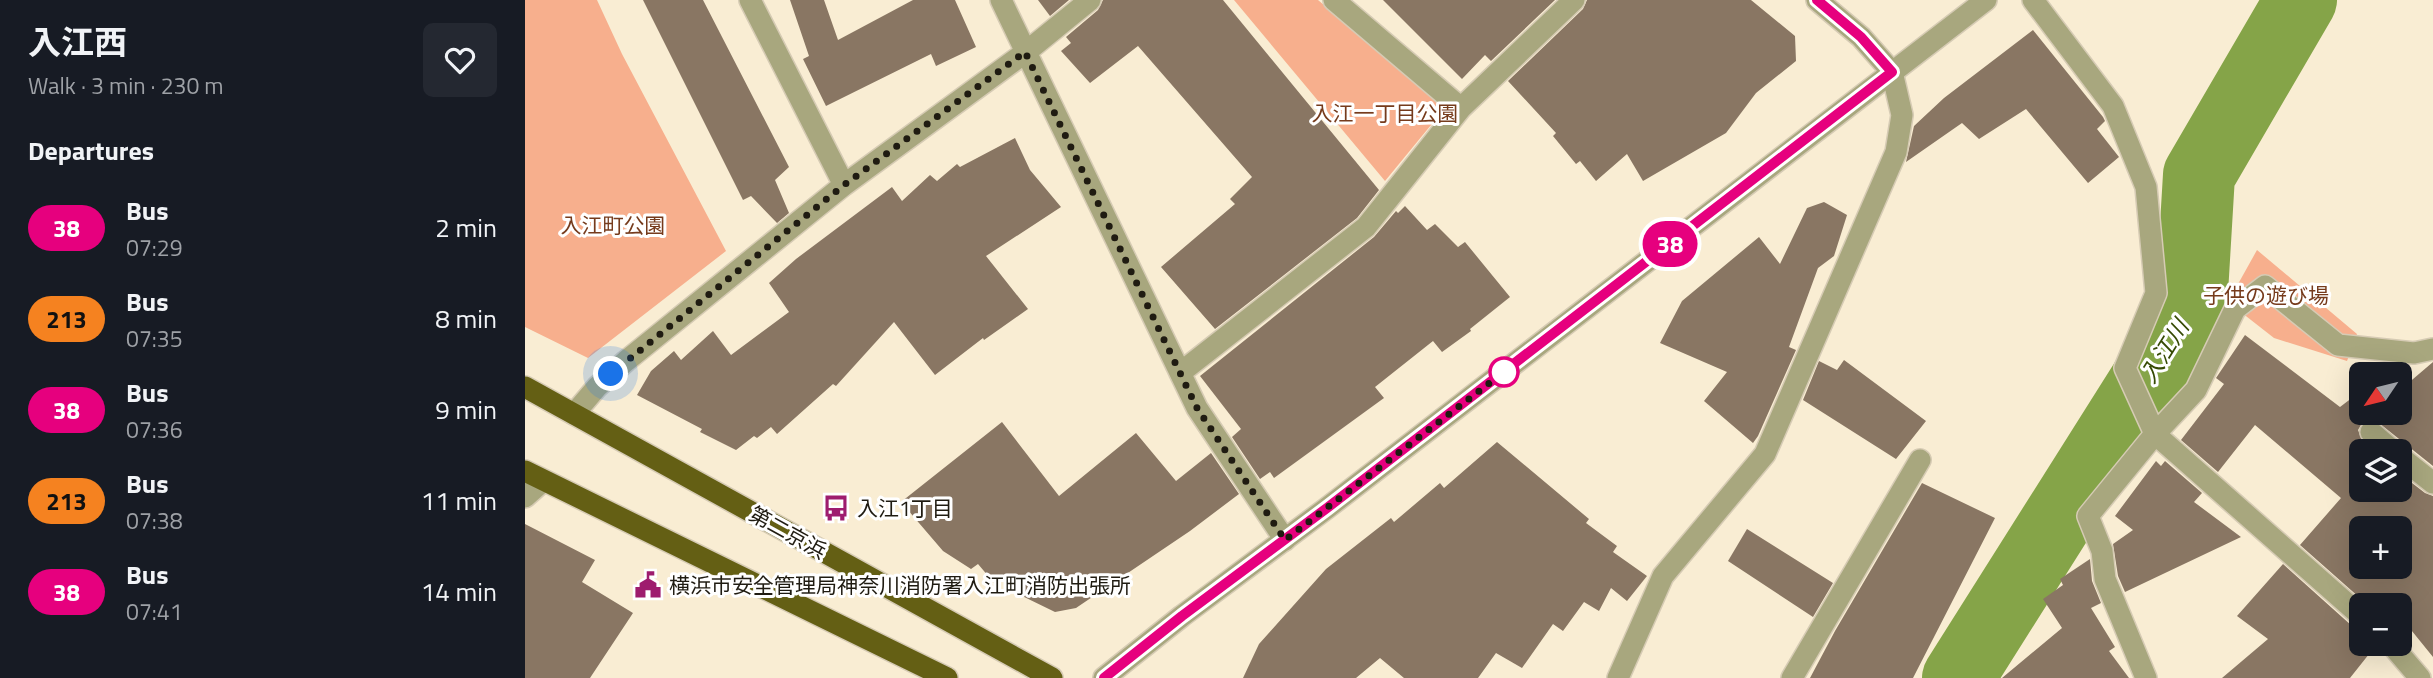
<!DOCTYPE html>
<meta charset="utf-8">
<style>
:root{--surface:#171b24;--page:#242831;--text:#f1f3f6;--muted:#9ea1a6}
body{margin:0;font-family:"Titillium Web","Noto Sans JP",sans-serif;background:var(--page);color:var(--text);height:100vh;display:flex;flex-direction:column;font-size:26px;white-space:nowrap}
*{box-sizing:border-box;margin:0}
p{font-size:23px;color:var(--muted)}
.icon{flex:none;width:38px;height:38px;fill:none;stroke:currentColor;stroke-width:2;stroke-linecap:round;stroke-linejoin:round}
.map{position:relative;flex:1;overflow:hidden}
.panel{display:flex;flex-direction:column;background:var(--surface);width:525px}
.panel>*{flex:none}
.badge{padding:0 14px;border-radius:23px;font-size:24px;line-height:46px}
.needle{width:46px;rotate:235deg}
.controls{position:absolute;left:1824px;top:362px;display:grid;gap:14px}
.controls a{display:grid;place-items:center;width:63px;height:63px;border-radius:10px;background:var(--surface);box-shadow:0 7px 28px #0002;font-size:35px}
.you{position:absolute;width:35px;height:35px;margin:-18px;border:5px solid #fff;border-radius:50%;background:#1a73e8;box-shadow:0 0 0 10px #1a73e833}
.map>.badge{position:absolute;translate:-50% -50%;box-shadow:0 0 0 4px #fff}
h2{padding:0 28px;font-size:26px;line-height:63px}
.round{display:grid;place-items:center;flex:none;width:74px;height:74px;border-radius:10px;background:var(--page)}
.summary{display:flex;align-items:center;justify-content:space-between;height:119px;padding:0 28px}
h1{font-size:33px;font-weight:700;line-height:52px}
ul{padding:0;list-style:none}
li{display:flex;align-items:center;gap:21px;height:91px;padding:0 28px}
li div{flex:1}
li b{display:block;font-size:26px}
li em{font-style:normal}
li .badge{min-width:77px;font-weight:700;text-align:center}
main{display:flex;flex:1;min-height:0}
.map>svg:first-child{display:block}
.green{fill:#f7af8d}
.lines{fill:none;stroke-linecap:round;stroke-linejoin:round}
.river{stroke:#85a448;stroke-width:72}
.building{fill:#897663;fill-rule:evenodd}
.service-casing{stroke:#d6cbb4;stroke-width:24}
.minor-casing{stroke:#d6cbb4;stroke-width:24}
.tertiary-casing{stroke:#d6cbb4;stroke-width:24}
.trunk-casing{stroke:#d6cbb4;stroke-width:24}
.service{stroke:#a8a77e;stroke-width:21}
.minor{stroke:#a8a77e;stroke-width:21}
.tertiary{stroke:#a8a77e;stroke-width:21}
.trunk{stroke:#645f14;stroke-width:21}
.line-casing{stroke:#fff;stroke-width:16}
.line{stroke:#e6007e;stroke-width:10}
.walk{stroke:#1f1b11;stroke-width:7;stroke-dasharray:0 12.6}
.stop-dot{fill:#fff;stroke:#e6007e;stroke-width:3.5}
.labels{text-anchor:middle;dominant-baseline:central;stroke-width:6;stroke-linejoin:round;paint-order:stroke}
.park-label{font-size:21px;fill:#763b1c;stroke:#fff}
.poi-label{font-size:21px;fill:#1f1b11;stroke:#fff;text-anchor:start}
.street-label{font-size:21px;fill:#1f1b11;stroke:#fff}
.water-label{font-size:23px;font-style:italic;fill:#364a04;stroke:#fff}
</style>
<main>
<section class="panel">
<div class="summary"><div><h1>入江西</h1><p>Walk · 3 min · 230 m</p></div><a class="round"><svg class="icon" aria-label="heart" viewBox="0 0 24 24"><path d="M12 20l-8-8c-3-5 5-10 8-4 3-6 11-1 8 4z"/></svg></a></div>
<h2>Departures</h2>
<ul>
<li><span class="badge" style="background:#e6007e;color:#fff">38</span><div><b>Bus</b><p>07:29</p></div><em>2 min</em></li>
<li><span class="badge" style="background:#f58220;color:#111">213</span><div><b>Bus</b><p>07:35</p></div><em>8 min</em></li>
<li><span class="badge" style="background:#e6007e;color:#fff">38</span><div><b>Bus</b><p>07:36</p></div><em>9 min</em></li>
<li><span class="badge" style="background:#f58220;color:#111">213</span><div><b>Bus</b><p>07:38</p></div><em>11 min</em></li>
<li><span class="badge" style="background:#e6007e;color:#fff">38</span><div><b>Bus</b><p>07:41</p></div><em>14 min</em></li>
</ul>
</section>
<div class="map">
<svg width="1908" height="678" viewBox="0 0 1908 678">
<rect width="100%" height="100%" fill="#f9edd3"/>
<path class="green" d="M0 0H72L97 54 201 251 63 358 0 327Z
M709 0H793L920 108 860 181Z
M1732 250 1832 334 1822 361 1749 338 1703 302Z"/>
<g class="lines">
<path class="river" d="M1433 678 1666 309 1674 175 1776 0"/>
</g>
<path class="building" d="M118 0H178L264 167 250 180 264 213 252 223 226 196 218 200Z
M265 0H299L313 40 388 0H430L451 47 411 66 406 54 301 106 278 59 284 56Z
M513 0H544L525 16Z
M578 0H698L854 190 832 218 690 329 636 267 710 204 705 199 727 177 613 46 565 83 536 51 546 43 541 37 573 10Z
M858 0H1030L966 61 960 55 937 79Z
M1062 0H1226L1270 36 1271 61 1231 93 1201 133 1118 181 1102 154 1071 181 1055 161 1051 164 1028 136 1031 133 983 81 1058 9Z
M1508 30 1578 117 1580 121 1572 129 1594 157 1563 183 1501 109 1454 139 1437 123 1381 162 1389 126 1419 98Z
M490 138 505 170 536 207 461 256 503 309 459 340 458 338 410 375 369 322 311 386 308 384 252 434 246 427 232 438 229 436 211 450 175 432 177 429 112 395 126 371 149 351 156 360 188 331 206 355 264 312 244 283 271 259 367 187 377 201 405 175 412 181 432 164 435 167Z
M1299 202 1322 215 1309 256 1293 268 1264 347 1271 350 1233 436 1228 443 1179 401 1202 372 1135 343 1157 301 1234 237 1255 264 1282 208Z
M880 206 902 230 910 224 933 247 940 242 985 297 945 329 946 331 917 352 908 341 850 387 859 398 749 478 745 472 735 479 707 437 716 429 675 376 849 237 871 211 873 213Z
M1720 335 1815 407 1836 391V413H1874V391L1908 362V466L1849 419 1837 423 1833 430 1837 441 1848 452H1836V490H1874V473L1900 493 1908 496V657L1874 615V606H1844L1775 545 1816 498 1730 425 1693 472 1656 440 1699 384 1691 378ZM1836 528H1874V567H1836Z
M1319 360 1401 421 1371 459 1278 400 1294 361 1312 370Z
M477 422 534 496 611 433 651 481 686 453 714 494 665 531 551 608 530 612 489 592 478 578 470 584 453 564 446 569 418 551 376 502Z
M972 442 1064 519 1061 523 1092 546 1088 552 1122 576 1102 601 1086 588 1074 611 1059 602 1038 631 1028 624 997 668 971 653 953 678H879L855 658 831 678H718L734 644 801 569 866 518 869 522 915 483 919 488Z
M1631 461 1636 466 1640 461 1677 493 1669 502 1716 537 1600 592 1593 576 1588 544 1608 530 1590 516Z
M1397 483 1470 518 1388 678H1285L1310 631Z
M0 524 70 560 57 582 108 613 65 678H0Z
M1222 529 1308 583 1288 617 1203 561Z
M1565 559 1567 581 1576 603 1566 608 1590 647 1584 651 1604 678H1477L1537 628 1518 599 1538 585 1535 579Z
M1758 564 1827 626 1836 629V644H1852L1825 678H1697L1743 639 1712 616Z"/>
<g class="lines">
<g class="service-casing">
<path id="service" d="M1846 432 1869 452
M1874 456 1908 483"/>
</g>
<g class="minor-casing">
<path id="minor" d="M225 0 319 185
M476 0 672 408 760 540
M809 0 936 108
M1508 0 1588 106 1621 187 1631 293 1600 368 1630 434 1836 616
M655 373 841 227 936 108 1049 0
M49 414 72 387 101 361 319 185 501 52 565 0
M0 497 18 481
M1866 644 1895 678
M1093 678 1138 576 1240 454 1371 152 1377 115 1367 72
M1267 678 1395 460
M1621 678 1580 579 1577 551 1563 516 1630 434 1671 390 1710 309 1740 286 1813 345 1889 353 1908 349"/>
</g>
<g class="tertiary-casing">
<path id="tertiary" d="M1292 0 1336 37 1367 72
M579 678 657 616 802 508 1461 0"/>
</g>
<g class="trunk-casing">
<path id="trunk" d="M0 387 527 678
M0 471 422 678"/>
</g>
<use href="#service" class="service"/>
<use href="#minor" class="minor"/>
<use href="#tertiary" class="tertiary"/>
<use href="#trunk" class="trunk"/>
</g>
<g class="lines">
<g class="line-casing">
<path id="line" d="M579 678 657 616 802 508 1367 72 1336 37 1292 0"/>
</g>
<use href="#line" class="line"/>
<path class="walk" d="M86 374 319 185 500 52 672 408 760 540 979 372"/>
</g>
<defs>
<g id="bus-bare" transform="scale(2.1)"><path d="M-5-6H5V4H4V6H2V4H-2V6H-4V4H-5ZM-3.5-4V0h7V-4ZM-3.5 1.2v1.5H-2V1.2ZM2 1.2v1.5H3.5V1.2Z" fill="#9e1c6e" stroke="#fff" stroke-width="2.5" paint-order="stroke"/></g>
<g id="civic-bare" transform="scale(2.1)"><path d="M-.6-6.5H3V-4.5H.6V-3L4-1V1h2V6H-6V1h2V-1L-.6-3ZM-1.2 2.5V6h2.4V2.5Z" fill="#9e1c6e" stroke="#fff" stroke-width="2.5" paint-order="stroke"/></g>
</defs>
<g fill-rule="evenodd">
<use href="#bus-bare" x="311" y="508"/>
<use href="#civic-bare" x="123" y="585"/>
</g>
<circle class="stop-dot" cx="979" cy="372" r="14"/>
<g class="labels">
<g class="park-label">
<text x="860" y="113">入江一丁目公園</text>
<text x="88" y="225">入江町公園</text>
<text x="1741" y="295">子供の遊び場</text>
</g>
<g class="poi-label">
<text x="332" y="508">入江1丁目</text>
<text x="144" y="585">横浜市安全管理局神奈川消防署入江町消防出張所</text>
</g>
<g class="street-label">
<text transform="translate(263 532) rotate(29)">第二京浜</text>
</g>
<g class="water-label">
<text transform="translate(1639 351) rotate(-58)">入江川</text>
</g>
</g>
</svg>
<div class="controls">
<a><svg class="needle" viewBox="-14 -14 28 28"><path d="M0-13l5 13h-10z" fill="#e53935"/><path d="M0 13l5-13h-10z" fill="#9ea1a6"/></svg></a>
<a><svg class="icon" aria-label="layers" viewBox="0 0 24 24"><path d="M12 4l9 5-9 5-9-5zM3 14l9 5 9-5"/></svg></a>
<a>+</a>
<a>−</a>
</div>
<div class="you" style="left:86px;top:374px"></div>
<b class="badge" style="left:1145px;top:244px;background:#e6007e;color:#fff">38</b>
</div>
</main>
